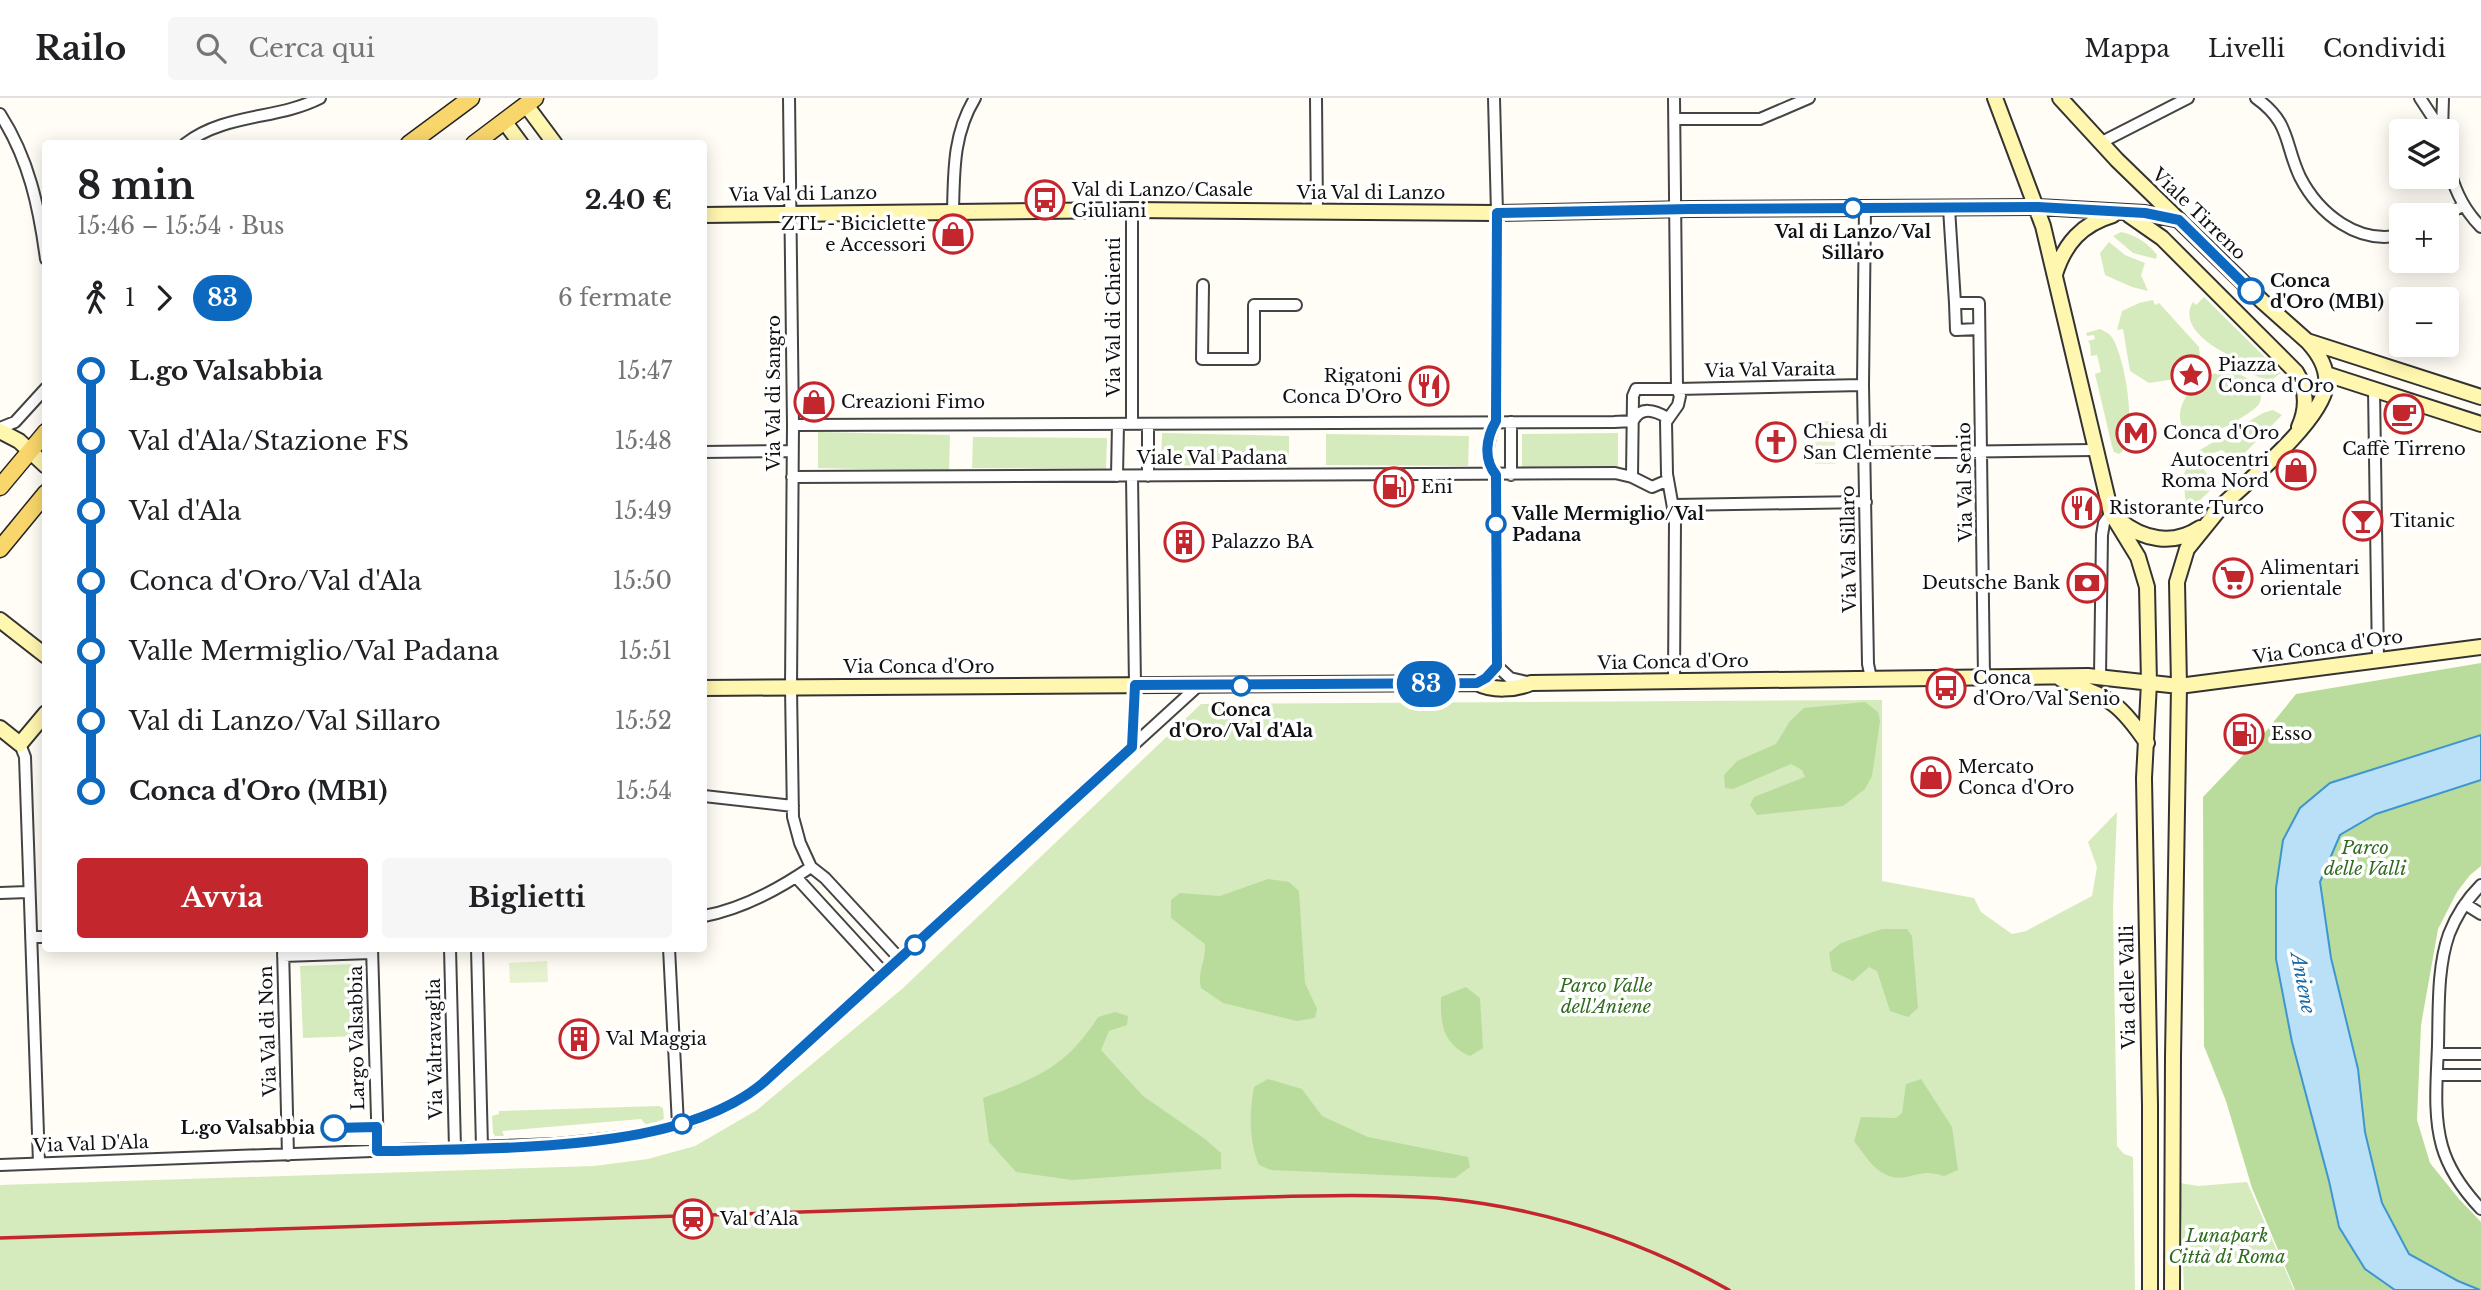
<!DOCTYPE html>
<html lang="it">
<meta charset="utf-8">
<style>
:root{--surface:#fff;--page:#f6f6f6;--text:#202124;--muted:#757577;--line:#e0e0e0;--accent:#c4262e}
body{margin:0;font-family:"Libre Baskerville",serif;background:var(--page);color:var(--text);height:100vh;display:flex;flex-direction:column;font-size:26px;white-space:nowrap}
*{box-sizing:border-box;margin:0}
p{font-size:23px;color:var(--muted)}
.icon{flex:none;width:38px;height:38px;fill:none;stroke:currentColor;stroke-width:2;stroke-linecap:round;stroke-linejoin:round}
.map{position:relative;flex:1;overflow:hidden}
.side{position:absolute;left:42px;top:42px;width:665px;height:812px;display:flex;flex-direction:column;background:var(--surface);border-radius:7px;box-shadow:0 4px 18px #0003}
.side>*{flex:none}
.badge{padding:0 14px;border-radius:23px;font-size:24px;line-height:46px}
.buttons{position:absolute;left:2389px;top:21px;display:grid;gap:14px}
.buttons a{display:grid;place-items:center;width:70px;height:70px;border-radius:7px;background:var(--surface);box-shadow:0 4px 18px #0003;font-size:35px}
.map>.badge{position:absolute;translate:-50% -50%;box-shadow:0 0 0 4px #fff}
.legs{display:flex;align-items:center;gap:10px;height:77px;padding:0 35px;font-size:23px}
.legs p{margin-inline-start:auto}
.head{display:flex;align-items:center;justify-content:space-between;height:119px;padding:0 35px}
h1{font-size:38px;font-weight:700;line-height:52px}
.action{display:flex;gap:14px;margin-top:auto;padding:14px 35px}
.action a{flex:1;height:80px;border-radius:7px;background:var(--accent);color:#fff;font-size:28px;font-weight:700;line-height:80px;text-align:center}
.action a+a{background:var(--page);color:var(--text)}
ul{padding:0 35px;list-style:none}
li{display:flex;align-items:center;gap:24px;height:70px;font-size:26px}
li i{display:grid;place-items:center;width:10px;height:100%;margin:0 9px;background:currentColor}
li i::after{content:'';width:18px;height:18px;margin:-9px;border:5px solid;border-radius:50%;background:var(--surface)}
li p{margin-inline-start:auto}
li:first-child i{background:linear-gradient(#0000 50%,currentColor 0)}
li:last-child i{background:linear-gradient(currentColor 50%,#0000 0)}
header{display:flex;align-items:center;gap:42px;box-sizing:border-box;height:98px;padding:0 35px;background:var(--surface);border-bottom:2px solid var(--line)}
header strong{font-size:33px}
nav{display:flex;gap:38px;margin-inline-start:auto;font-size:24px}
.search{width:490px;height:63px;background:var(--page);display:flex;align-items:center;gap:18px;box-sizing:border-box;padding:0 24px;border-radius:7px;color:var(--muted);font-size:26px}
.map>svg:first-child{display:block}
.green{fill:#d5ebbd}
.forest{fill:#b9dc9c}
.pitch{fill:#e6f2cf}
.water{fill:#b9e0f7;stroke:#3f96cf;stroke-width:2}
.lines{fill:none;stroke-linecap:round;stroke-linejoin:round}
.street-casing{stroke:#444;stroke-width:14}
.secondary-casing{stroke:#333;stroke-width:18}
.primary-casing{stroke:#222;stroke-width:19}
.street{stroke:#fff;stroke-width:10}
.secondary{stroke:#fff6b0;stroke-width:14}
.primary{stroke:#f9d66b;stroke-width:16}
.rail{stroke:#c4262e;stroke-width:3.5}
.line-1-casing{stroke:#fff;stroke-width:16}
.line-1{stroke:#0c69bf;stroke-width:10}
.stop-1-dot{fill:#fff;stroke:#0c69bf;stroke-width:3.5}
.labels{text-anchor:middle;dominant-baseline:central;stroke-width:7;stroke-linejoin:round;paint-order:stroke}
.poi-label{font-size:18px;fill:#111;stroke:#fff;text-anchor:start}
.street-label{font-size:18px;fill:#111;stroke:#fff}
.stop-label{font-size:18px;font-weight:bold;fill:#111;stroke:#fff}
.park-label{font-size:18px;font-style:italic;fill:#2f6b1f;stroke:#fff}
.water-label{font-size:19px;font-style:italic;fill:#1768a6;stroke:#fff}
</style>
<header>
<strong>Railo</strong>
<div class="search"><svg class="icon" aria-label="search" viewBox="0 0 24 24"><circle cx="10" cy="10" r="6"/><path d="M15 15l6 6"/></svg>Cerca qui</div>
<nav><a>Mappa</a><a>Livelli</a><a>Condividi</a></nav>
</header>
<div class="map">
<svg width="2481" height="1192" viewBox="0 0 2481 1192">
<rect width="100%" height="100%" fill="#fffdf5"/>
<path class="green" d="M2121 134C2136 137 2148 145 2157 157L2156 161 2133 155 2113 138Z
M2109 144 2125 157 2145 165 2141 177 2148 193 2132 189 2105 177 2100 155Z
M2204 199 2281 275 2273 281C2252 283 2240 264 2225 255 2208 246 2179 226 2193 204L2196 207Z
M2153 202 2155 207 2159 205 2199 249 2200 259 2197 271 2182 280 2149 285 2130 273 2123 231 2117 232 2122 213 2139 205Z
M2100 231C2102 232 2108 235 2110 237 2125 253 2140 345 2119 356L2114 354 2112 348 2095 276 2101 274 2097 257 2091 258 2090 246 2088 243 2095 241 2094 237 2087 238 2086 235Z
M2233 273 2257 285C2260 291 2263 299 2259 306 2253 316 2203 342 2192 341 2168 322 2184 293 2205 280 2213 274 2223 274 2233 273Z
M2273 312 2282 317 2234 366 2230 358 2222 352 2208 357 2203 370 2208 378 2219 384 2195 407 2188 406 2185 399 2184 376 2193 356 2263 315Z
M818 334 950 337 949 373 818 370Z
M1162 335 1289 338V369L1161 367Z
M1618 335V370L1522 371V336Z
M1326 336 1469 338 1468 368 1326 367Z
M973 339 1107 340 1106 371 972 370Z
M1882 602V783L1974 800 1981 814 2012 836 2026 833 2092 798 2097 769 2088 744 2117 714 2113 811 2117 1048 2124 1056 2133 1059 2135 1192H0V1087L594 1068 648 1061 695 1048 757 1012 902 891 1201 606Z
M357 866 359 938 303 940 300 868Z
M659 1008 663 1010 664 1021 647 1028 641 1021 502 1033 504 1038H495L493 1035 492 1018 499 1016V1013Z
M2247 1084 2294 1192H2184L2180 1085 2198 1088Z"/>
<path class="forest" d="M2481 565V637L2330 685 2283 742 2276 790V861L2292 944 2329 1083 2338 1129 2365 1171 2395 1192H2295L2252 1090 2226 1003 2204 948 2203 699 2267 632 2296 596Z
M1865 604 1878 614 1880 623 1872 678 1865 691 1843 708 1757 717 1750 707 1754 699 1805 679 1802 672 1791 666 1733 691 1725 690 1724 677 1737 663 1776 646 1790 623 1804 610Z
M2481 682V768L2470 777 2457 794 2438 831 2421 927 2417 1022 2430 1065 2459 1101 2481 1124V1192L2458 1183 2409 1156 2382 1105 2365 1034 2358 971 2331 860 2320 784 2340 737 2376 716Z
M1268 781 1289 784 1299 793 1305 885 1317 911 1315 920 1297 923 1223 905 1201 890C1197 872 1206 865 1205 846L1171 820V802L1180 795 1220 798Z
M1882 831H1907L1912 838 1918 910 1908 919 1890 913 1877 873 1869 869 1853 883 1832 873 1829 855 1841 845Z
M1466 889 1480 900 1483 950 1470 958C1443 946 1440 926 1441 899Z
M1115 914 1128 918 1127 927 1109 933 1101 952 1143 998 1205 1041 1221 1055V1071L1072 1082 1016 1074 989 1044 983 1000C1037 980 1066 969 1098 919Z
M1268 981 1302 991 1322 1018 1368 1039 1468 1059 1470 1069 1455 1080 1271 1072 1259 1067C1249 1043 1249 1015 1254 989Z
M1921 981 1952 1029 1958 1072 1944 1078C1925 1073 1925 1075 1906 1079 1880 1084 1867 1060 1854 1043L1861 1019 1896 1020 1902 1015 1906 986Z"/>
<path class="pitch" d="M1815 323H1835V366H1815Z
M547 863 548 884 510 885 509 865Z"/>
<path class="water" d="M2481 637V682L2376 716 2340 737 2320 784 2331 860 2358 971 2365 1034 2382 1105 2409 1156 2458 1183 2480 1192H2395L2365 1171 2339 1129 2329 1083 2292 944 2276 861V790L2283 742 2300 710 2330 685Z"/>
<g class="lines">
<g class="street-casing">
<path id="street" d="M789 0 793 327 791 590 793 719 800 745 811 769 825 780 900 861
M1316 0 1317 114
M1674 0 1677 291 1863 287
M2256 0C2291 25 2284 45 2300 79 2319 116 2358 147 2401 137
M2420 0 2441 32
M0 16C29 61 39 109 46 161
M1675 21H1760L1809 0
M2442 33 2443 0
M2100 45 2188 0
M185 46C225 15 277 22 320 0
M2446 60C2453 87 2461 109 2481 129
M1865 110 1863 287 1868 566 1871 580
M1949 110 1955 205H1979L1984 579
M1132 112V326
M953 114C954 73 953 36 975 0
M2444 117 2463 108
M1203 187 1202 261H1254V207H1296
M1955 205 1956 232 1979 231
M2374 291 2378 562
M1511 324V377
M1148 326V378
M793 327 1614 324 1633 323C1641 308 1654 312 1668 320
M0 330 15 324 46 290
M704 354 792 353
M1865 355 2094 352
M1117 378 1118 326
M792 379 1615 375 1632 379
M1668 382 1652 389 1632 379 1633 298 1636 291H1677L1680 298 1678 307 1666 324 1667 376 1675 421 1674 583
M1674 407 1866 404
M1497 568 1510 580 1527 584
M2100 578 2102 437 2104 425 2111 415
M1477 585 1486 580 1497 568 1496 377C1477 355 1496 332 1497 308V115L1494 0
M20 646 25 659 39 1065
M1132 649 1135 587 1132 378
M704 698 793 708
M796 779 884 875
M2481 787C2468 800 2456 818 2449 836 2437 870 2439 911 2438 947 2437 980 2433 1016 2442 1048 2449 1073 2464 1093 2481 1111
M0 795 28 794
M2465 806 2481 816
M704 818C742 811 779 791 811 769
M31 839H46
M283 850 288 1057
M372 850 378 1053
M450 850 455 1050
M477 850 482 1049
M669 850 678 1027
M283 858 372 855
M2438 956H2481
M2437 977H2481
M0 1067 556 1046C628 1040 705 1032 763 985L1198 588"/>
</g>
<g class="secondary-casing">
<path id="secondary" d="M1995 0 2043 128 2111 415 2138 459 2147 489 2149 585 2144 680 2150 1007V1192
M2060 0 2117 62 2262 203 2307 243 2481 299
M526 7 555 46
M504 23 521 46
M704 117 1132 112 1497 115 1690 111 2038 109 2145 115 2179 122
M2129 117 2162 140 2296 274C2307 291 2307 311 2299 329
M2055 176C2065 145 2082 126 2113 117
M2326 276 2481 326
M0 333 19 343 46 368
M2214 415C2242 388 2322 324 2326 287 2328 270 2319 256 2308 244
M2119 422C2143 442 2173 448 2200 430
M0 522 46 558
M2061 581C2109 601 2117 601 2147 645
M704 590 1477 585C1492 593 1515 592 1531 585L2088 578 2179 588 2481 549
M0 630 20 646 46 615
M2172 1192 2173 959 2179 588 2177 484 2187 451 2221 409"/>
</g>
<g class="primary-casing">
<path id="primary" d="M409 46 471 0
M474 46 535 0
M0 389 46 334
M0 451 46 395"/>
</g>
<use href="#street" class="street"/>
<use href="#secondary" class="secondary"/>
<use href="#primary" class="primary"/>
<path class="rail" d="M0 1140 1267 1099C1324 1097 1381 1096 1437 1100 1540 1109 1640 1142 1729 1192"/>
</g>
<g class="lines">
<g class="line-1-casing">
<path id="line-1" d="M334 1030 377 1029V1053H397C503 1049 679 1055 763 985L1132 649 1135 587 1477 585 1486 580 1497 568 1496 377C1483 361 1486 340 1496 323L1497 115 1690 111 2038 109 2145 115 2179 122 2251 193"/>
</g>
<use href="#line-1" class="line-1"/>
</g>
<defs>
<g id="bus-ring" transform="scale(2.0125)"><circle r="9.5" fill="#fff" stroke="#c4262e" stroke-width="1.5"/><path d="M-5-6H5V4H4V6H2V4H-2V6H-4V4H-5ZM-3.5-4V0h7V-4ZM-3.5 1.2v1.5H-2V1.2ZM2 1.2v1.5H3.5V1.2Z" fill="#c4262e"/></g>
<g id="shop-ring" transform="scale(2.0125)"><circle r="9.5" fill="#fff" stroke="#c4262e" stroke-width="1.5"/><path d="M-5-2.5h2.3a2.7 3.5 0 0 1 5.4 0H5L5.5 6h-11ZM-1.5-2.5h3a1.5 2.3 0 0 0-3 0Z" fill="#c4262e"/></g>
<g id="sight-ring" transform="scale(2.0125)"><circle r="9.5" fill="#fff" stroke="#c4262e" stroke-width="1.5"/><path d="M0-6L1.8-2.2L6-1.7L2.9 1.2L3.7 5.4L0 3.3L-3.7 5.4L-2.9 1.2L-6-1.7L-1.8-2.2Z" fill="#c4262e"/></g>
<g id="restaurant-ring" transform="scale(2.0125)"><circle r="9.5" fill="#fff" stroke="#c4262e" stroke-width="1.5"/><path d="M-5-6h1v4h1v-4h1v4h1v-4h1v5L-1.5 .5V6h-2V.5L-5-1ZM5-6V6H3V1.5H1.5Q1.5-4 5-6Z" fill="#c4262e"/></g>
<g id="cafe-ring" transform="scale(2.0125)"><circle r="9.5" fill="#fff" stroke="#c4262e" stroke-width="1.5"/><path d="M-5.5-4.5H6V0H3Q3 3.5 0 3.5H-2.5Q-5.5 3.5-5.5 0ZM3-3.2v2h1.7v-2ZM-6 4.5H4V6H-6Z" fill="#c4262e"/></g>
<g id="metro-ring" transform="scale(2.0125)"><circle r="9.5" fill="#fff" stroke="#c4262e" stroke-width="1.5"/><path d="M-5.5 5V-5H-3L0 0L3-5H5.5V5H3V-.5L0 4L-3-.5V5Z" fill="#c4262e"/></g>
<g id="church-ring" transform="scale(2.0125)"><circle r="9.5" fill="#fff" stroke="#c4262e" stroke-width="1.5"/><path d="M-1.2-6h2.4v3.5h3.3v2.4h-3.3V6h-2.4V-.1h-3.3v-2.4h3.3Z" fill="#c4262e"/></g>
<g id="fuel-ring" transform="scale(2.0125)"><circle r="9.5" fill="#fff" stroke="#c4262e" stroke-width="1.5"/><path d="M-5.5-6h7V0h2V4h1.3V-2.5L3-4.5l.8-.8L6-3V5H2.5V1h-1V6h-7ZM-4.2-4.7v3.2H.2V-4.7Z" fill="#c4262e"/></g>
<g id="bar-ring" transform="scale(2.0125)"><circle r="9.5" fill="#fff" stroke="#c4262e" stroke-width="1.5"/><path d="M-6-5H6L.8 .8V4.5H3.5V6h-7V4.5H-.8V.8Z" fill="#c4262e"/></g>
<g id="building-ring" transform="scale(2.0125)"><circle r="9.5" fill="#fff" stroke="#c4262e" stroke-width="1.5"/><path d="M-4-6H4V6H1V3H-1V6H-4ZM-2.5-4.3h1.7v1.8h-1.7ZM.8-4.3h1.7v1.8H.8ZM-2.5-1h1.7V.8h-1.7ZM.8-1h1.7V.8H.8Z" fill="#c4262e"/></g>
<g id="supermarket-ring" transform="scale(2.0125)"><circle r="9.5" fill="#fff" stroke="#c4262e" stroke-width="1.5"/><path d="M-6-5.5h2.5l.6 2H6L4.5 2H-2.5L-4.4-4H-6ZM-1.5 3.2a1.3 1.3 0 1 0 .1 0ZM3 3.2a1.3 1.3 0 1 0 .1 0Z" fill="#c4262e"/></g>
<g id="bank-ring" transform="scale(2.0125)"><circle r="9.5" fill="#fff" stroke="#c4262e" stroke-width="1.5"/><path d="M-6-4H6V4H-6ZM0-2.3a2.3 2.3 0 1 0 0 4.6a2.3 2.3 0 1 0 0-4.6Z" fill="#c4262e"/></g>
<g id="station-ring" transform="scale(2.0125)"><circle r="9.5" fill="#fff" stroke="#c4262e" stroke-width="1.5"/><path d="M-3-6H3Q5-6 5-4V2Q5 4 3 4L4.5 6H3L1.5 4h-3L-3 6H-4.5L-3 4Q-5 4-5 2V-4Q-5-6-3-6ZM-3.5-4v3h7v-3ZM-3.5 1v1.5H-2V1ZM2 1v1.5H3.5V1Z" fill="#c4262e"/></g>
</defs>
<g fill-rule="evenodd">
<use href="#bus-ring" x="1045" y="102"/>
<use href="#shop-ring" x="953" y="136"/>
<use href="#sight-ring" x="2191" y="277"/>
<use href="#restaurant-ring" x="1429" y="288"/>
<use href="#shop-ring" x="814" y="304"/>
<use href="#cafe-ring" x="2404" y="316"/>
<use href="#metro-ring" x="2136" y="335"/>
<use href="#church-ring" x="1776" y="344"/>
<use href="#shop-ring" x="2296" y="372"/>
<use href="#fuel-ring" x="1394" y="389"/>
<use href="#restaurant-ring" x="2082" y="410"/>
<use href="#bar-ring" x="2363" y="423"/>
<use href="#building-ring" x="1184" y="444"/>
<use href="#supermarket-ring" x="2233" y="480"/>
<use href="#bank-ring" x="2087" y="485"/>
<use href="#bus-ring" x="1946" y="590"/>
<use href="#fuel-ring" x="2244" y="636"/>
<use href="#shop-ring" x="1931" y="679"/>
<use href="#building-ring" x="579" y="941"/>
<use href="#station-ring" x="693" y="1121"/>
</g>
<g class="stop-1-dot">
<circle cx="1853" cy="110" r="9"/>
<circle cx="2251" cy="193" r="12"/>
<circle cx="1496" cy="426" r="9"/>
<circle cx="1241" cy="588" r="9"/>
<circle cx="915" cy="847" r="9"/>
<circle cx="682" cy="1026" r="9"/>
<circle cx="334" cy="1030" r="12"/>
</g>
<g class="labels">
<g class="poi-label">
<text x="1072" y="92">Val di Lanzo/Casale<tspan x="1072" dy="21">Giuliani</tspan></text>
<text x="926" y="126" text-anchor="end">ZTL - Biciclette<tspan x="926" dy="21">e Accessori</tspan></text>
<text x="2218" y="267">Piazza<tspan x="2218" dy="21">Conca d'Oro</tspan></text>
<text x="1402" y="278" text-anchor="end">Rigatoni<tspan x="1402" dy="21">Conca D'Oro</tspan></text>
<text x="841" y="304">Creazioni Fimo</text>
<text x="1803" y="334">Chiesa di<tspan x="1803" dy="21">San Clemente</tspan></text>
<text x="2163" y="335">Conca d'Oro</text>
<text x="2404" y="351" text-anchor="middle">Caffè Tirreno</text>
<text x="2269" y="362" text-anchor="end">Autocentri<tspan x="2269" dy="21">Roma Nord</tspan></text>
<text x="1421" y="389">Eni</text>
<text x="2109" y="410">Ristorante Turco</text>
<text x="2390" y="423">Titanic</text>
<text x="1211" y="444">Palazzo BA</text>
<text x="2260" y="470">Alimentari<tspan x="2260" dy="21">orientale</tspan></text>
<text x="2060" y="485" text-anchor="end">Deutsche Bank</text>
<text x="1973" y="580">Conca<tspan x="1973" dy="21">d'Oro/Val Senio</tspan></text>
<text x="2271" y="636">Esso</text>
<text x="1958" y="669">Mercato<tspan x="1958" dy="21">Conca d'Oro</tspan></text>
<text x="606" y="941">Val Maggia</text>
<text x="720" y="1121">Val d’Ala</text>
</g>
<g class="street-label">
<text x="1371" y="95">Via Val di Lanzo</text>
<text transform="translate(803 96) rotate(-1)">Via Val di Lanzo</text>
<text transform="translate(2199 116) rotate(44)">Viale Tirreno</text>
<text transform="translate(1114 219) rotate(-90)">Via Val di Chienti</text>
<text transform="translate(1770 272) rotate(-1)">Via Val Varaita</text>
<text transform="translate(774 295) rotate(-90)">Via Val di Sangro</text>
<text x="1212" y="360">Viale Val Padana</text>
<text transform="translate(1965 384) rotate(-91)">Via Val Senio</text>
<text transform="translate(1849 451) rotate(-91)">Via Val Sillaro</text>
<text transform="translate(2328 549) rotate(-8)">Via Conca d'Oro</text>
<text transform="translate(1673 564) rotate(-1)">Via Conca d'Oro</text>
<text x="919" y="569">Via Conca d'Oro</text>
<text transform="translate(2128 889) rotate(-91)">Via delle Valli</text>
<text transform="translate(268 933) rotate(-92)">Via Val di Non</text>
<text transform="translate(357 940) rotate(-91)">Largo Valsabbia</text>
<text transform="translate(435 951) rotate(-91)">Via Valtravaglia</text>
<text transform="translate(91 1046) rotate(-2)">Via Val D'Ala</text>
</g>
<g class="stop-label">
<text x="1853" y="134">Val di Lanzo/Val<tspan x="1853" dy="21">Sillaro</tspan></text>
<text x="2270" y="183" text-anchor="start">Conca<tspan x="2270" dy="21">d'Oro (MB1)</tspan></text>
<text x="1512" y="416" text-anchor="start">Valle Mermiglio/Val<tspan x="1512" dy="21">Padana</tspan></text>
<text x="1241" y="612">Conca<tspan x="1241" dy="21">d'Oro/Val d'Ala</tspan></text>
<text x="315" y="1030" text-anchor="end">L.go Valsabbia</text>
</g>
<g class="park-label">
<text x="2365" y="750">Parco<tspan x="2365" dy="21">delle Valli</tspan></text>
<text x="1606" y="888">Parco Valle<tspan x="1606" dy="21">dell'Aniene</tspan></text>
<text x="2227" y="1138">Lunapark<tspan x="2227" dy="21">Città di Roma</tspan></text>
</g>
<g class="water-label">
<text transform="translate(2303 885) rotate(79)">Aniene</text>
</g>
</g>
</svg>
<div class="buttons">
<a><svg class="icon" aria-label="layers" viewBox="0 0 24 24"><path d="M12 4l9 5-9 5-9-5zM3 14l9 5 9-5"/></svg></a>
<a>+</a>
<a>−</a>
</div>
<b class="badge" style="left:1426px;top:586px;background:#0c69bf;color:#fff">83</b>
<section class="side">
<div class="head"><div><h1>8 min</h1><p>15:46 – 15:54 · Bus</p></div><b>2.40 €</b></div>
<div class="legs"><svg class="icon" aria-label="walk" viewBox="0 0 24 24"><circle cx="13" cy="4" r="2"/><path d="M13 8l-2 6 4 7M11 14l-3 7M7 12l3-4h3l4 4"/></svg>1<svg class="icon" aria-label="forward" viewBox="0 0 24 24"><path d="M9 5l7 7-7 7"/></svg><b class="badge" style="background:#0c69bf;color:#fff">83</b><p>6 fermate</p></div>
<ul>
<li><i style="color:#0c69bf"></i><b>L.go Valsabbia</b><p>15:47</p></li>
<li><i style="color:#0c69bf"></i><span>Val d'Ala/Stazione FS</span><p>15:48</p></li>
<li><i style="color:#0c69bf"></i><span>Val d'Ala</span><p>15:49</p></li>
<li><i style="color:#0c69bf"></i><span>Conca d'Oro/Val d'Ala</span><p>15:50</p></li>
<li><i style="color:#0c69bf"></i><span>Valle Mermiglio/Val Padana</span><p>15:51</p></li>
<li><i style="color:#0c69bf"></i><span>Val di Lanzo/Val Sillaro</span><p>15:52</p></li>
<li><i style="color:#0c69bf"></i><b>Conca d'Oro (MB1)</b><p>15:54</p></li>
</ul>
<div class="action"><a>Avvia</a><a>Biglietti</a></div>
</section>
</div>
